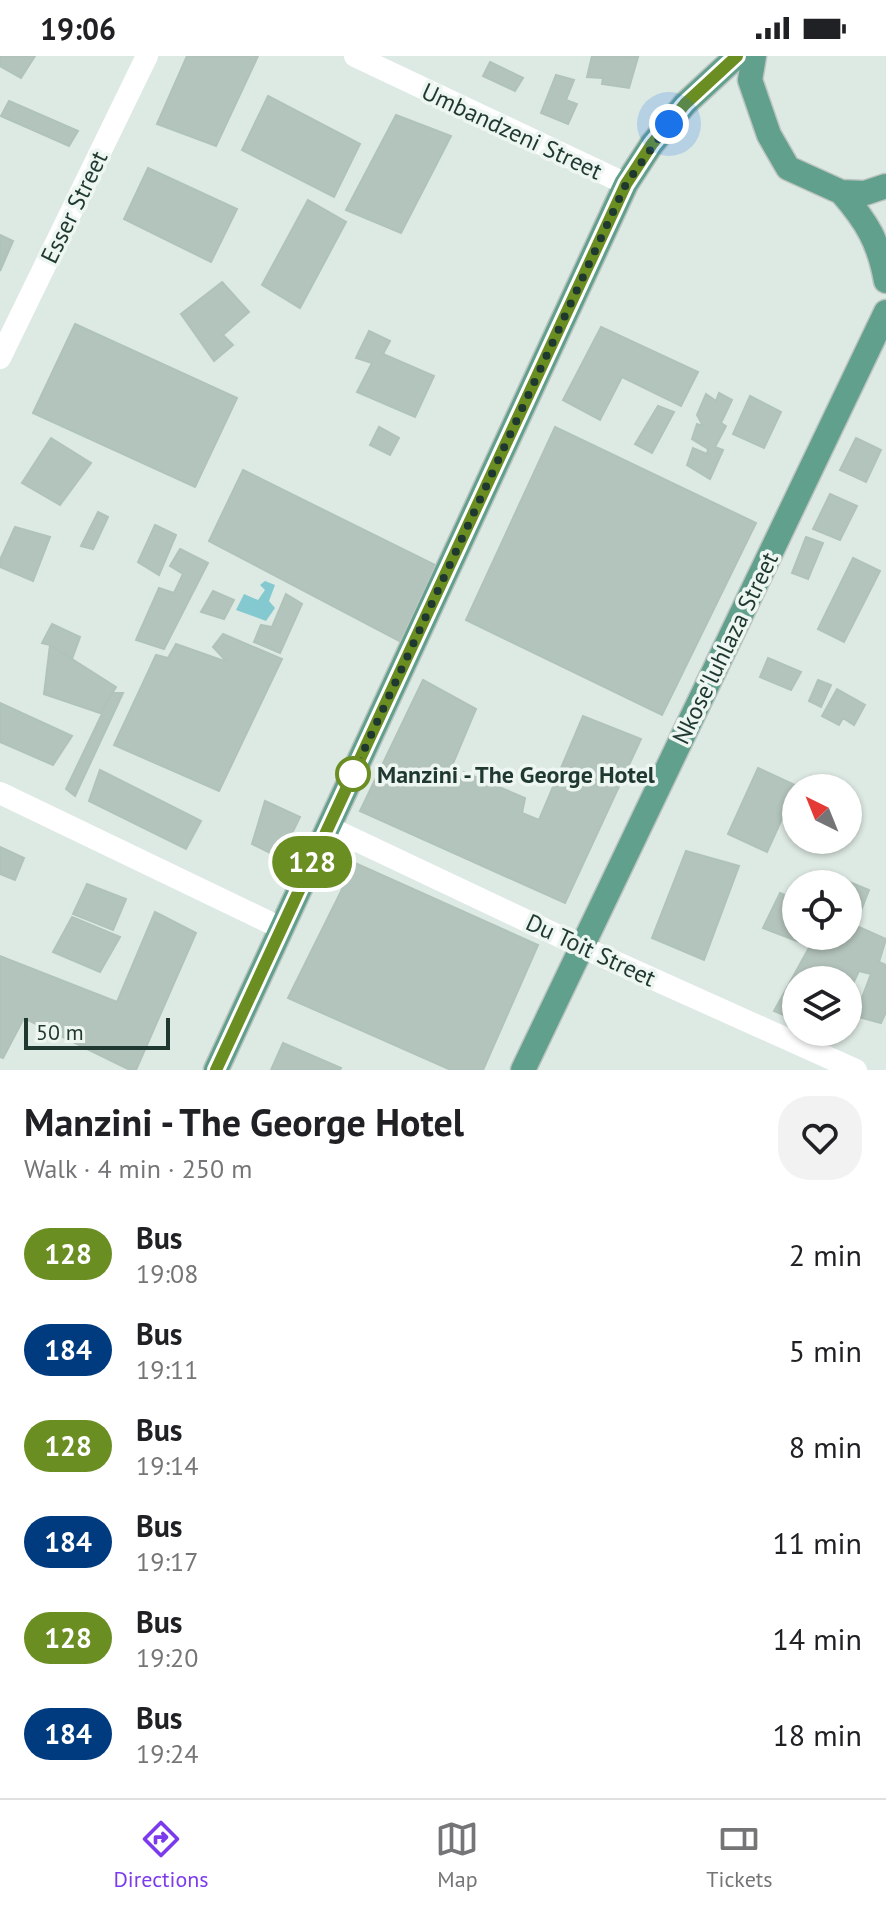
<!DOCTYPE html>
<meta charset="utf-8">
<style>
:root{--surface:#fff;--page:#f2f2f2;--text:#202124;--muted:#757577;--line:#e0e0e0;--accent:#7c3aed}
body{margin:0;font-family:"PT Sans",sans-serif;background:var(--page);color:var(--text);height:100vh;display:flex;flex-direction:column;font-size:30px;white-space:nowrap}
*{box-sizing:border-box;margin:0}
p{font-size:26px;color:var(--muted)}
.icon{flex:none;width:44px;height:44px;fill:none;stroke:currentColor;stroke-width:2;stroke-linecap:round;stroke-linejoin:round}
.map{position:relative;height:1014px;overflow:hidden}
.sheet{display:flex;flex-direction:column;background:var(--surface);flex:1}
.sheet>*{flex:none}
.badge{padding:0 16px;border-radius:26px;font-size:28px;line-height:52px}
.needle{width:52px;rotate:317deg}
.tools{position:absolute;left:782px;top:718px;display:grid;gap:16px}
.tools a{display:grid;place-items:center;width:80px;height:80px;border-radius:50%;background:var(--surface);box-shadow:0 2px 6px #0004;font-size:40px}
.scale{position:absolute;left:24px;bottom:20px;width:146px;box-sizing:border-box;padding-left:8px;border:4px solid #1f3930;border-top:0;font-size:22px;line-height:28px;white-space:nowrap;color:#1f3930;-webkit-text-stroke:6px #eef6f1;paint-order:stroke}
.you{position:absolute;width:40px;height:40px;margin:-20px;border:6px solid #fff;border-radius:50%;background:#1a73e8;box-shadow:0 0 0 12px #1a73e833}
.map>.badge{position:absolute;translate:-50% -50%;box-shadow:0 0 0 4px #fff}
.round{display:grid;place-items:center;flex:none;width:84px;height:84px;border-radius:32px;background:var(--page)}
.headline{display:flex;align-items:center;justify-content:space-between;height:136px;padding:0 24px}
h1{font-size:38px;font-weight:800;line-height:60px}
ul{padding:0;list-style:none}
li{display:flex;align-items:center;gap:24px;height:96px;padding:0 24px}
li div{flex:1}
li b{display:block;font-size:30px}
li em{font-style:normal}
li .badge{min-width:88px;font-weight:700;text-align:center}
.status{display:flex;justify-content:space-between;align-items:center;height:56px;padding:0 40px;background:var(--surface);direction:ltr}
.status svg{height:22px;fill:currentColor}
.dock{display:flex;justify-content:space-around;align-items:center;height:112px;border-top:2px solid var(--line);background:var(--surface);font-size:22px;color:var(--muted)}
.dock a{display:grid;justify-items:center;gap:4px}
.dock .on{color:var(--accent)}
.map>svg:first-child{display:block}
.water{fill:#84c9d0}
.building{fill:#b3c4bc;stroke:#b0c3ba;stroke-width:2}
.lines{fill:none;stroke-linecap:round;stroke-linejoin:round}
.primary-casing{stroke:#bcc4c1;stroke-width:27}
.minor{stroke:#fff;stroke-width:22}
.primary{stroke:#61a08c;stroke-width:24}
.line-casing{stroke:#fff;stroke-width:18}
.line{stroke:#6b8e23;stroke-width:12}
.walk{stroke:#1f3930;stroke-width:8;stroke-dasharray:0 14.4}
.stop-dot{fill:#fff;stroke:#6b8e23;stroke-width:4}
.labels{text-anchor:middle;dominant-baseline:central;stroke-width:7;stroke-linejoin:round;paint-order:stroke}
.street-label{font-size:24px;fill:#1f3930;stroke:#eef6f1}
.stop-label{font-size:24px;font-weight:bold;fill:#1f3930;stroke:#eef6f1;text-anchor:start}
</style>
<div class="status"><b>19:06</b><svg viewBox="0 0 49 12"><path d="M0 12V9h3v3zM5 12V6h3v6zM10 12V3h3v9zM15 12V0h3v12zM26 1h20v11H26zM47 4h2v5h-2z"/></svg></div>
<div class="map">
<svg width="886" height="1014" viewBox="0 0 886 1014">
<rect width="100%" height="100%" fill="#dde9e3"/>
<path class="water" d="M265 525 275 529 269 545 275 552 266 565 236 554 244 538 258 544 265 534 260 529Z"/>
<path class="building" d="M0 0H35L21 22 0 10Z
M187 0H258L216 90 157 68Z
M592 0 638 1 629 32 602 28 603 22 587 21Z
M490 6 523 22 515 35 483 20Z
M556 19 574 24 566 44 577 48 568 68 541 57Z
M268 40 360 88 334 141 242 94Z
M9 45 78 75 69 90 1 60Z
M396 59 451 80 401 177 346 154Z
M148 112 237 153 211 206 124 163Z
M308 144 346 166 300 252 262 229Z
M0 179 13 185 0 215Z
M222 226 249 256 223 279 233 289 214 305 181 258Z
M75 268 237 342 195 431 33 357Z
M601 271 698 316 681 350 622 321 600 364 563 344Z
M369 275 390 285 383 298 434 320 415 361 357 336 372 307 356 302Z
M719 337 732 344 721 367 726 370 715 391 723 394 710 423 687 409 693 392 707 398 708 393 692 383 697 368 703 370 697 359 706 338 716 345Z
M750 340 781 356 764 392 733 378Z
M658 350 674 356 652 397 635 388Z
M379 371 399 382 390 399 370 389Z
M555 371 756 467 662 659 466 564Z
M51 382 91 407 60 449 22 427Z
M856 382 881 394 866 426 840 414Z
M243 414 437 510 401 586 209 485Z
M830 438 857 450 840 484 813 473Z
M98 456 108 461 93 493 81 490Z
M155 469 176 479 159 519 138 506Z
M15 471 50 481 33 525 0 511V504Z
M806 481 823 487 808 523 792 517Z
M180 493 208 507 164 593 136 584 159 532 174 537 183 518 170 510Z
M853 502 880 515 844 586 818 573Z
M213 535 234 544 224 563 201 556Z
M286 538 302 548 280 597 254 586 261 569 272 571Z
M52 568 80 581 72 603 50 589 42 587Z
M223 578 282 603 219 735 114 689 156 599 168 602 176 588 227 606 213 591Z
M50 589 116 631 100 657 44 638Z
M768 602 801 616 791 634 760 621Z
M423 624 476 653 446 724 459 729 464 716 525 742 522 757 539 764 583 660 641 683 565 847 360 755Z
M818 624 831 629 821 651 809 645Z
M837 633 865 649 854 669 843 662 839 669 822 660Z
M112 637H123L75 740 66 733Z
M0 647 72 680 53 709 0 686Z
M758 712 797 730 767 796 728 778Z
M100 714 201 765 186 793 89 745Z
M265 745 300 761 280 802 252 788Z
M0 791 24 802 15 824 0 818Z
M686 795 739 810 704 904 652 882Z
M355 807 538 889 483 1014H451L288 942Z
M835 820 869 834 860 857 848 851V828H831Z
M87 828 126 843 113 874 73 858Z
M780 837 796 844V880H848V866L886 883 879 906 886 909V956L881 967 855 960 871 918 859 915 848 938V924H796V964L774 955 810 890 763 872Z
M155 856 196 877 136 1014H130L24 962 3 1002 0 1001V900L117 946Z
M72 861 120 881 100 916 53 896Z
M283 987 341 1012 340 1014H271Z"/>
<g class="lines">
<g class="primary-casing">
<path id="primary" d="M754 0 750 24 769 79 788 112 841 136 865 137 886 130
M841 136C867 166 879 186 886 225
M216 1014 626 128 652 88 685 48 737 0
M523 1014 886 256"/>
</g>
<path class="minor" d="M355 0 626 128
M0 302 147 0
M0 737 281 872
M328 771 582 891 856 1014"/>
<use href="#primary" class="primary"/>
</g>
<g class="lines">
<g class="line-casing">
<path id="line" d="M216 1014 626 128 652 88 685 48 737 0"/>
</g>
<use href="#line" class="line"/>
<path class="walk" d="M353 718 626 128 669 68"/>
</g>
<circle class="stop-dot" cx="353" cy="718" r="16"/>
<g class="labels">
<g class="street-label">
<text transform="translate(512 75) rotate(25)">Umbandzeni Street</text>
<text transform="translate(74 151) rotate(-64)">Esser Street</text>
<text transform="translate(725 592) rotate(-64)">Nkose'luhlaza Street</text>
<text transform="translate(591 894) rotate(25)">Du Toit Street</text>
</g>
<g class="stop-label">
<text x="377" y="718">Manzini - The George Hotel</text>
</g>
</g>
</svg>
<div class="tools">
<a><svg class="needle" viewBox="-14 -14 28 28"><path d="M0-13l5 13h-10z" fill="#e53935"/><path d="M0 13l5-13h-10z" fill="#757577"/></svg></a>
<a><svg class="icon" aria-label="locate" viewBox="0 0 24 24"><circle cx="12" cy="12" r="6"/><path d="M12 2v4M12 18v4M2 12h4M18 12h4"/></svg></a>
<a><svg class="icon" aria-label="layers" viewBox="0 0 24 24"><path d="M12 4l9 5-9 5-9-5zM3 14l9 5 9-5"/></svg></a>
</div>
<div class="scale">50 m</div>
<div class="you" style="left:669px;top:68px"></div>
<b class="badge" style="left:312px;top:806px;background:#6b8e23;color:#fff">128</b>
</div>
<section class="sheet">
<div class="headline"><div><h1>Manzini - The George Hotel</h1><p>Walk · 4 min · 250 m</p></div><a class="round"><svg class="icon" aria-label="heart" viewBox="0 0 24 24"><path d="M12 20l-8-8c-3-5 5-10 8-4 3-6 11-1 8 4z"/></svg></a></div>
<ul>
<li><span class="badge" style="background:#6b8e23;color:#fff">128</span><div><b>Bus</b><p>19:08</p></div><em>2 min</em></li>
<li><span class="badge" style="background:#003b80;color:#fff">184</span><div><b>Bus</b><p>19:11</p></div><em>5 min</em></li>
<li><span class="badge" style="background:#6b8e23;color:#fff">128</span><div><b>Bus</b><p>19:14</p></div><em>8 min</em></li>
<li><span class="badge" style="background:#003b80;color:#fff">184</span><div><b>Bus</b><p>19:17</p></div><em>11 min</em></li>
<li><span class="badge" style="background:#6b8e23;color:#fff">128</span><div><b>Bus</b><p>19:20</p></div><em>14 min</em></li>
<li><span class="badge" style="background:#003b80;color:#fff">184</span><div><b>Bus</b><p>19:24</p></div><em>18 min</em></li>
</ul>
</section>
<nav class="dock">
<a class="on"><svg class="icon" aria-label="directions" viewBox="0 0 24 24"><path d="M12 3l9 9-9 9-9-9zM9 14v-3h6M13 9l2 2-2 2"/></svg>Directions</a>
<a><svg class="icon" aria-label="map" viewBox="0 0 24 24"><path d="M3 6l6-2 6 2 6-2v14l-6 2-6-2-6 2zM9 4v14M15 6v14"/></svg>Map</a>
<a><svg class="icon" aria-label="tickets" viewBox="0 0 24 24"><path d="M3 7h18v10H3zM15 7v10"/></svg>Tickets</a>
</nav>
